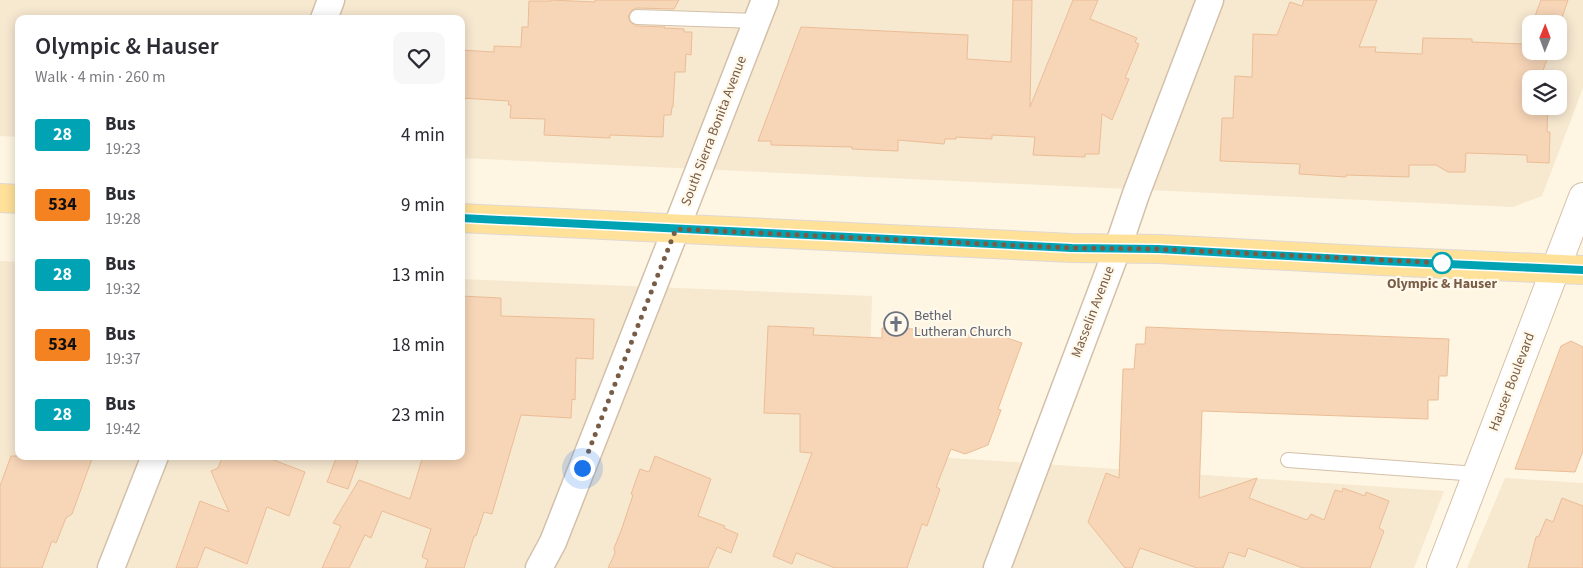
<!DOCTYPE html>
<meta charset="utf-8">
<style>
:root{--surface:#fff;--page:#f7f7f7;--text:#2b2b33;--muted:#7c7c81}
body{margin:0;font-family:"Source Sans 3",sans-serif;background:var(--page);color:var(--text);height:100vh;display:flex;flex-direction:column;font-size:19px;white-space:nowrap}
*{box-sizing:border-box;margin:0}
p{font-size:16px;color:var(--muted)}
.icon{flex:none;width:28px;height:28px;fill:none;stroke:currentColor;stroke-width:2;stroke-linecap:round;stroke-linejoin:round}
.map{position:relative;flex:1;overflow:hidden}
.details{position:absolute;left:15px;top:15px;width:450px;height:445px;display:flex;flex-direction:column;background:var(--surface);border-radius:10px;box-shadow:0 2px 12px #0003}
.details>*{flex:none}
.badge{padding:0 10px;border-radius:4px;font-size:18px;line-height:32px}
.needle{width:32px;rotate:1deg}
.controls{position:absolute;left:1522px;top:15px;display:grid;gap:10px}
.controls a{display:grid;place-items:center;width:45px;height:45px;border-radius:10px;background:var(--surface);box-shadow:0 2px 12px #0003;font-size:25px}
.you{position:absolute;width:25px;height:25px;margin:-12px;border:4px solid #fff;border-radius:50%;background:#1a73e8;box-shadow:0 0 0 8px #1a73e833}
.map>.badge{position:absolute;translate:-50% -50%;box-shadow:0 0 0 2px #fff}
.round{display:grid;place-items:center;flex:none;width:52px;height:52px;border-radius:10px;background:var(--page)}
.head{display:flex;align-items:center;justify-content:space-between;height:85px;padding:0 20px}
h1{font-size:24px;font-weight:600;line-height:38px}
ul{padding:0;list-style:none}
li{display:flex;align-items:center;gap:15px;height:70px;padding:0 20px}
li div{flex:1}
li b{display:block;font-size:19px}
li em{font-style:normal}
li .badge{min-width:55px;font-weight:700;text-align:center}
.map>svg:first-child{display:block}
.residential{fill:#f7e8d0;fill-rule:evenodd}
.building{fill:#f7d5b7;stroke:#ebbd96}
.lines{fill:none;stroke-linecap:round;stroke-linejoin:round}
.lane-casing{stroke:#d3c0aa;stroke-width:16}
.street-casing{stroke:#d3c0aa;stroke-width:29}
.secondary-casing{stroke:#d6c0a7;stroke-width:30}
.primary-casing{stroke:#dfd8d3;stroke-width:30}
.lane{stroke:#fff;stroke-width:14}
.street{stroke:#fff;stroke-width:26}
.secondary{stroke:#fff;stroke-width:28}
.primary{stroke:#ffe199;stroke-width:28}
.line-casing{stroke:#fff;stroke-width:11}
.line{stroke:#00a3b4;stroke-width:8}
.walk{stroke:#795c46;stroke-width:5;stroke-dasharray:0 9}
.stop-dot{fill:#fff;stroke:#00a3b4;stroke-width:2.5}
.labels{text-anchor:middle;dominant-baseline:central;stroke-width:4.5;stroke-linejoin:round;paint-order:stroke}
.street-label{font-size:14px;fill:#795c46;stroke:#fff9eb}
.stop-label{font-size:14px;font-weight:bold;fill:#795c46;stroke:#fff9eb}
.worship-label{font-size:14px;fill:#5b616d;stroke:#fff9eb;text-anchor:start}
</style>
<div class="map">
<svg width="1583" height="568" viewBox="0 0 1583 568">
<rect width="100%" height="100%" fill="#fef6e2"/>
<path class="residential" d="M0 0H1583V88L1542 196 1513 207 461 158V19H19V137L0 136ZM1531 24H1559V51H1531ZM1531 79H1559V106H1531Z
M0 261 19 262V456H461V279L872 296 867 453 999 461 1444 491 1414 568H0Z
M1505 478 1583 483V568H1467Z"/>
<path class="building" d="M551 0 595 2V0H679L674 9 637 8 632 10 628 16 630 22 636 26 665 27 664 28 684 29V32H692L691 55 686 54 685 72H675L673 107H672L671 115H664L663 137 610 135V138L544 135 545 119 510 118 511 105H508L509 101 461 98V50L494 52V46L521 47 522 27H528L529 1H551Z
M1013 0H1032L1030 107 1073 0H1098L1090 19 1137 38 1135 42 1139 44 1125 78 1129 79 1112 120 1102 114 1099 154H1085V157L1033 155 1035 137 992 135V139L956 137V139H945L944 144 898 140V151L852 149V147L771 145V141H758L801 27 968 35 967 59 1011 62Z
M1304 0H1377L1359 47H1376L1375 52 1422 54 1423 38 1472 39V42L1524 44 1531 25V51H1550L1540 79H1531L1530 106H1548L1547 132H1550L1549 163 1527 162V155L1466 153 1465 172H1448L1436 165H1409V177L1346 175V177L1299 174 1300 164 1220 161 1222 118H1233L1235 76 1252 77 1253 34 1277 35 1290 2 1302 6Z
M1541 0H1568L1559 26V24H1532Z
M461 296 501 298V316L594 319 593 359 576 358 575 400 572 399 571 418 521 415 492 514 484 512 476 536H474L464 568H425L428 560 422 557 431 529 382 511 371 538 365 535 349 568H322L341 526 333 523 359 480 410 499 423 456H461Z
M768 326 814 328 813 335 882 338V328L979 331 980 329 1022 343 998 409 1001 410 988 445 965 454 951 449 936 487 940 489 927 526 922 524 907 568H835L796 553 792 564 773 556 812 453 800 452V414L764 413Z
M1146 327 1449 339 1447 376H1439L1438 400H1428V419L1202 411 1199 498 1257 478 1249 498 1307 520 1311 514 1324 520 1335 490 1342 492 1343 488 1365 496 1366 492 1389 501 1379 528 1384 531 1370 568H1303L1248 548 1245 557 1229 552 1223 568H1197L1140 548 1132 568H1125L1088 522 1106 473 1119 478 1123 369H1134L1136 344H1145Z
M1571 341 1583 347V451L1575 472 1515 469 1561 346Z
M11 456H93L72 514 66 518 56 543 52 541 42 568H0V486Z
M223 456H263L305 472 289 516 267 507 247 564 205 547 197 568H176L200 501 229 512 211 471 218 468Z
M337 456H345L358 461 348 489 327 482Z
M655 456 711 479 698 516 725 526 724 528 738 534 731 553 717 547 708 568H608L615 553 614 548 621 531 633 495 631 494 640 469 649 472Z
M1562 498 1583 506V568H1528L1536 537 1539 536 1546 519 1553 522Z"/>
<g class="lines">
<g class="lane-casing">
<path id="lane" d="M637 17 757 21
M1288 460 1477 474"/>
</g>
<g class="street-casing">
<path id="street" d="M324 19 331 0
M111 568 155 456
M539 568 553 542 676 229 765 0
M997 568 1118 247 1136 194 1210 0"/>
</g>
<g class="secondary-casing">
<path id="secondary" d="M1441 568 1583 197"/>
</g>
<g class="primary-casing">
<path id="primary" d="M0 198 19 199
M461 218 1072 248 1159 249 1381 261 1583 270"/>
</g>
<use href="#lane" class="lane"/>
<use href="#street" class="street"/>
<use href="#secondary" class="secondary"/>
<use href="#primary" class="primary"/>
</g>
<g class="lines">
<g class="line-casing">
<path id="line" d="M461 218 1072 248 1158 249 1381 261 1583 270"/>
</g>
<use href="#line" class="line"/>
<path class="walk" d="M582 468 676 229 1072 248 1158 249 1442 263"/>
</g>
<defs>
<g id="church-ring" transform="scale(1.25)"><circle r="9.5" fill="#fff9eb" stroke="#6b7280" stroke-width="1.5"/><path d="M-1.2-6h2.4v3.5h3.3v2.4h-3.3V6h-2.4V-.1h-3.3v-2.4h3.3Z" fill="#6b7280"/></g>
</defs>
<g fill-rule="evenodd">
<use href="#church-ring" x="896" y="324"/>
</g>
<circle class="stop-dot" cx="1442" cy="263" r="10"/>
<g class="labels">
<g class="street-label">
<text transform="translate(714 131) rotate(-69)">South Sierra Bonita Avenue</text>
<text transform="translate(1093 312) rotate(-69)">Masselin Avenue</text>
<text transform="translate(1512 382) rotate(-69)">Hauser Boulevard</text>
</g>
<g class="stop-label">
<text x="1442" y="284">Olympic &amp; Hauser</text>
</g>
<g class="worship-label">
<text x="914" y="316">Bethel<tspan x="914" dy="16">Lutheran Church</tspan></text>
</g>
</g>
</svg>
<div class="controls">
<a><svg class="needle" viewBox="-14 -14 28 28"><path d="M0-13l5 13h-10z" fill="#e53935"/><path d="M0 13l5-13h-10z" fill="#7c7c81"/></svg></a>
<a><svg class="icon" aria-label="layers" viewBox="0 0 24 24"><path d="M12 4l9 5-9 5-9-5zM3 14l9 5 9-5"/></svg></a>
</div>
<div class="you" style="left:582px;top:468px"></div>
<section class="details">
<div class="head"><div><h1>Olympic &amp; Hauser</h1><p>Walk · 4 min · 260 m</p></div><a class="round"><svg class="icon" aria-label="heart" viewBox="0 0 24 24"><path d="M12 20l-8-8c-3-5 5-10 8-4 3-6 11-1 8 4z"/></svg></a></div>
<ul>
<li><span class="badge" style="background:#00a3b4;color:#fff">28</span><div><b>Bus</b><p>19:23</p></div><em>4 min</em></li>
<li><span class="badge" style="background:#f58220;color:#111">534</span><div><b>Bus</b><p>19:28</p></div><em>9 min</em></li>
<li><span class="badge" style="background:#00a3b4;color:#fff">28</span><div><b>Bus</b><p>19:32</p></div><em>13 min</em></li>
<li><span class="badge" style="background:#f58220;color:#111">534</span><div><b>Bus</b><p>19:37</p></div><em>18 min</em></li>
<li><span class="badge" style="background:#00a3b4;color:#fff">28</span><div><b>Bus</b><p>19:42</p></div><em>23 min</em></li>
</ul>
</section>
</div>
